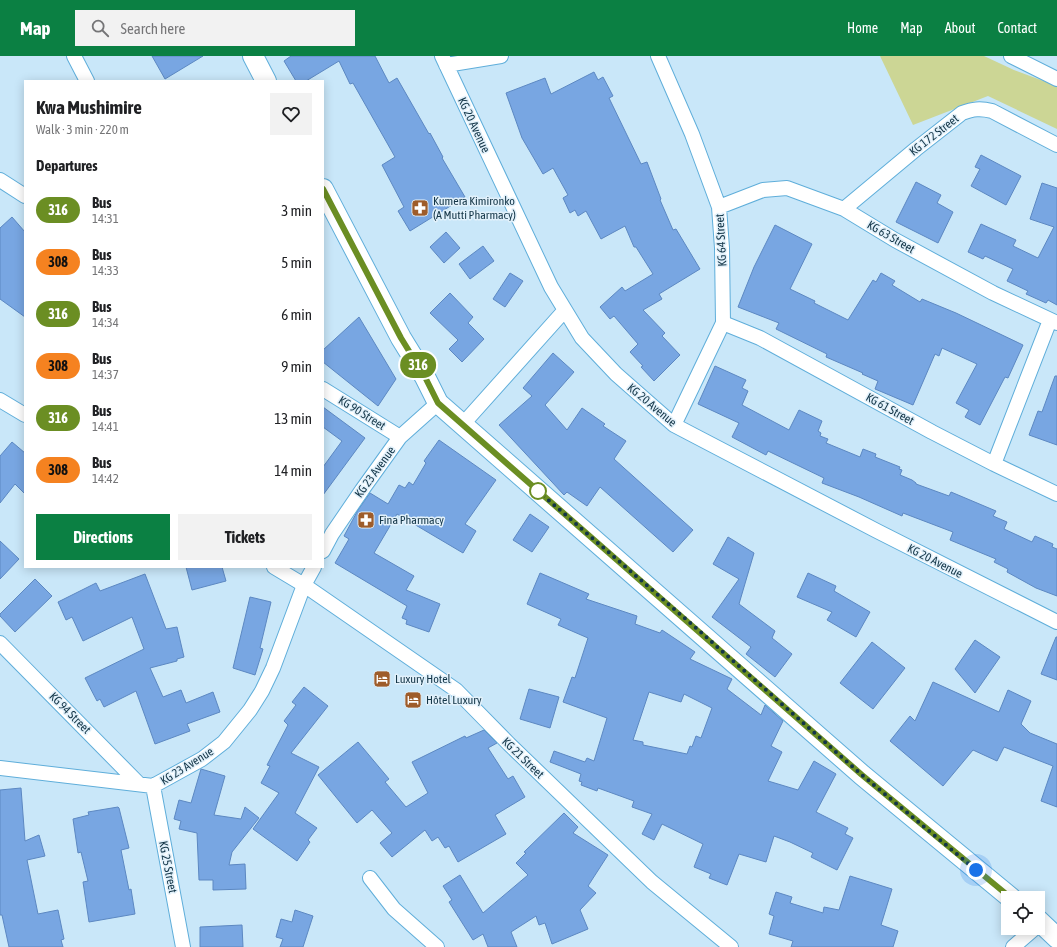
<!DOCTYPE html>
<meta charset="utf-8">
<style>
:root{--surface:#fff;--page:#f2f2f2;--text:#202124;--muted:#757577;--accent:#0b8043}
body{margin:0;font-family:"Asap Condensed",sans-serif;background:var(--page);color:var(--text);height:100vh;display:flex;flex-direction:column;font-size:15px;white-space:nowrap}
*{box-sizing:border-box;margin:0}
p{font-size:13px;color:var(--muted)}
.icon{flex:none;width:22px;height:22px;fill:none;stroke:currentColor;stroke-width:2;stroke-linecap:round;stroke-linejoin:round}
.map{position:relative;flex:1;overflow:hidden}
.sheet{position:absolute;left:24px;top:24px;width:300px;height:488px;display:flex;flex-direction:column;background:var(--surface);border-radius:0px;box-shadow:0 2px 10px #0003}
.sheet>*{flex:none}
.badge{padding:0 8px;border-radius:13px;font-size:14px;line-height:26px}
.controls{position:absolute;left:1001px;top:835px;display:grid;gap:8px}
.controls a{display:grid;place-items:center;width:44px;height:44px;border-radius:0px;background:var(--surface);box-shadow:0 2px 10px #0003;font-size:20px}
.you{position:absolute;width:20px;height:20px;margin:-10px;border:3px solid #fff;border-radius:50%;background:#1a73e8;box-shadow:0 0 0 6px #1a73e833}
.map>.badge{position:absolute;translate:-50% -50%;box-shadow:0 0 0 2px #fff}
h2{padding:0 12px;font-size:15px;line-height:36px}
.round{display:grid;place-items:center;flex:none;width:42px;height:42px;border-radius:0px;background:var(--page)}
.head{display:flex;align-items:center;justify-content:space-between;height:68px;padding:0 12px}
h1{font-size:19px;font-weight:700;line-height:30px}
.cta{display:flex;gap:8px;margin-top:auto;padding:8px 12px}
.cta a{flex:1;height:46px;border-radius:0px;background:var(--accent);color:#fff;font-size:16px;font-weight:700;line-height:46px;text-align:center}
.cta a+a{background:var(--page);color:var(--text)}
ul{padding:0;list-style:none}
li{display:flex;align-items:center;gap:12px;height:52px;padding:0 12px}
li div{flex:1}
li b{display:block;font-size:15px}
li em{font-style:normal}
li .badge{min-width:44px;font-weight:700;text-align:center}
header{display:flex;align-items:center;gap:24px;box-sizing:border-box;height:56px;padding:0 20px;background:var(--accent);color:#fff}
header strong{font-size:19px}
nav{display:flex;gap:22px;margin-inline-start:auto;font-size:14px}
.search{width:280px;height:36px;background:var(--page);display:flex;align-items:center;gap:10px;box-sizing:border-box;padding:0 14px;border-radius:0px;color:var(--muted);font-size:15px}
.map>svg:first-child{display:block}
.grass{fill:#ccd695}
.building{fill:#78a6e2;stroke:#5c88c2;fill-rule:evenodd}
.lines{fill:none;stroke-linecap:round;stroke-linejoin:round}
.minor-casing{stroke:#5faeda;stroke-width:16}
.secondary-casing{stroke:#5faeda;stroke-width:22}
.minor{stroke:#fff;stroke-width:14}
.secondary{stroke:#fff;stroke-width:20}
.line-casing{stroke:#fff;stroke-width:9}
.line{stroke:#6b8e23;stroke-width:6}
.walk{stroke:#133547;stroke-width:4;stroke-dasharray:0 7.2}
.stop-dot{fill:#fff;stroke:#6b8e23;stroke-width:2}
.labels{text-anchor:middle;dominant-baseline:central;stroke-width:3;stroke-linejoin:round;paint-order:stroke}
.street-label{font-size:12px;fill:#133547;stroke:#e2f1fb}
.poi-label{font-size:12px;fill:#133547;stroke:#e2f1fb;text-anchor:start}
</style>
<header>
<strong>Map</strong>
<div class="search"><svg class="icon" aria-label="search" viewBox="0 0 24 24"><circle cx="10" cy="10" r="6"/><path d="M15 15l6 6"/></svg>Search here</div>
<nav><a>Home</a><a>Map</a><a>About</a><a>Contact</a></nav>
</header>
<div class="map">
<svg width="1057" height="891" viewBox="0 0 1057 891">
<rect width="100%" height="100%" fill="#c9e7f9"/>
<path class="grass" d="M880 0H984L1014 14 1057 30V73L988 40 913 69Z"/>
<path class="building" d="M152 0H203L165 23Z
M291 0H375L389 27 397 22 429 78 430 77 443 101 442 102 465 141 410 175 398 155 404 151 382 109 395 101 353 27 350 28 339 5 306 25H296L284 5Z
M594 16 598 24 603 21 613 40 609 42 641 108 647 106 661 143 660 144 673 174 676 173 700 213 659 238 662 243 643 254 665 277 662 280 680 299 654 325 641 311 643 310 630 296 638 288 614 260 610 263 600 251 622 231 625 235 653 218 636 191H634L625 170 601 183 586 155 578 160 575 154 570 157 563 142 568 139 553 112 543 118 522 82 506 37 545 22 551 38Z
M981 99 1021 120 1006 149 971 130 980 113 975 111Z
M916 126 941 139 937 147 953 156 938 187 896 166Z
M1042 127 1057 132V249L1048 244 1046 247 1026 238 1028 235 1007 225 1013 213 985 200 983 203 968 196 981 168 1016 184 1013 190 1038 202 1054 171 1030 163Z
M12 161 25 176V261L0 243V172Z
M775 169 812 188 790 233 815 245 814 247 848 264 873 224 876 226 881 217 895 225 892 229 920 246 922 243 956 257 1023 289 1008 322 1005 321 980 369 965 361 969 354 956 347 977 308 942 292 939 300 935 298 913 349 875 333 878 325 862 318 863 317 826 301 827 298 776 273 779 267 738 251 754 211Z
M446 176 460 192 444 207 430 191Z
M483 190 494 205 470 223 459 208Z
M510 217 523 225 505 251 493 243Z
M450 237 473 261 468 267 484 283 462 306 449 293 458 284 430 257Z
M359 261 396 323 378 350 323 306V294Z
M553 297 574 316 545 349 567 374 582 352 605 368 603 370 626 385 614 403 693 474 673 496 600 431 587 450 567 436 564 439 499 369 532 340 523 332Z
M715 310 746 324 742 332 748 335 742 349 789 374 799 354 822 365 818 375 821 377 820 380 828 383 826 387 860 401 863 393 876 398 875 401 900 411 899 413 902 414 900 419 912 424 916 427V428L949 440 951 436 996 455 993 460 1007 466 1004 473 1032 486 1035 480 1053 488 1052 491 1057 493V540L1036 532 1007 516 1008 513 994 506 996 503 950 484 953 476 903 457 902 460 859 441 822 427 824 422 768 395 766 399 732 381 739 367 698 348Z
M1055 320H1057V389L1029 379 1038 355 1042 356Z
M323 351 365 382 323 439V411L342 385 323 371Z
M439 384 496 424 465 468 476 475 463 497 397 458 374 497 414 520 406 534 440 548 429 576 406 568 407 564 402 562 407 550 335 507 349 483 344 480 358 454 370 437 388 448 399 429 405 432 409 426 413 429 426 407 424 405Z
M12 386 25 397V438L15 428 0 447V400Z
M530 458 549 471 532 496 513 484Z
M728 481 754 497 739 548 775 575 772 582 792 598 775 621 746 598 751 591 712 561 739 523 713 508Z
M0 485 19 503 0 523Z
M186 511H222L226 525 192 534Z
M540 517 589 538 586 543 637 560 635 568 660 577 662 574 695 596 690 603 732 623 727 633 761 659 765 649 783 665 771 690 782 696 768 725 798 734 814 705 836 718 816 756 848 772 845 778 853 782 837 814 811 801 813 797 790 786 774 780 766 806 739 798 727 829 709 822 711 818 694 811 703 788 662 768 654 784 642 778 652 758 632 751 634 745 598 732 597 735 581 729 582 726 579 725 581 718 550 706 554 695 585 706 587 702 594 705 607 662 563 646 572 621 575 622 588 582 558 569 561 563 527 548ZM649 636 681 646 684 638 712 652 701 682 696 680 692 691 690 690 687 698 643 689V686L633 684Z
M808 517 836 530 834 535 870 556 856 581 827 564 832 556 797 541Z
M145 518 166 573 177 571 184 601 177 603V605L150 612 163 641 181 634 186 647 213 636 220 656 187 668 190 675 155 688 136 635 104 651 100 643 97 645 85 622 144 593 132 561 83 585 72 561 66 564 58 546 96 527 100 535Z
M35 523 52 540 15 576 0 560V558Z
M250 541 271 546 260 592 263 593 255 619 233 612Z
M1056 581H1057V624L1041 618Z
M975 584 1000 601 975 637 955 613Z
M872 586 905 612 873 653 840 627Z
M933 626 999 656 1008 634 1031 645 1021 668 1030 677 1057 688V751L1041 745 1053 710 1004 691 997 705 973 694 943 730 890 685 910 660 915 665Z
M304 631 328 650 291 697 319 711 295 757 317 772 308 784 310 786 297 805 253 773 279 737 261 727 270 710 267 709 288 669 284 665 296 649 292 646Z
M529 633 559 641 550 672 520 663Z
M484 674 497 687 488 692 508 723 513 720 525 741 495 759 506 778 458 806 449 790 445 792 438 781 432 785 425 774 392 801 380 787 392 777 372 754 357 767 318 719 358 686 389 723 385 726 406 751 428 737 412 706 465 680 466 682Z
M201 713 225 720 214 759 241 763 245 751 259 762 232 796 229 809 245 808 246 833 213 834V824H199L197 777 179 773 181 765 174 763 179 744 191 747Z
M21 732 25 785 39 779 45 800 27 804 38 858 58 854 64 883 61 884 63 891H9L2 859H0V734Z
M118 751 119 752 129 792 121 794 129 834 131 833 135 858 89 866 83 826 88 825 81 796 78 797 73 763 89 759 88 756Z
M564 757 578 771 573 777 608 799 588 830 596 837 580 854 588 873 552 888 545 867 539 869 536 860 511 876 517 891H488L483 878 473 884 449 846 452 844 443 830 460 819 483 857 528 819 516 807 526 797 524 796Z
M850 820 892 833 881 869 898 875 893 891H791L793 885 769 878 774 860 769 858 776 836 792 841 790 847 823 857 824 851 839 854Z
M295 854 313 860 303 891H280L283 883 276 881 281 863 292 866Z
M242 869 243 891H200V871Z"/>
<g class="lines">
<g class="minor-casing">
<path id="minor" d="M74 0 87 25
M442 0 551 231 582 282 616 318 674 369 877 475 1057 566
M658 0 692 78 719 151 722 192 723 267 674 369
M1011 0 1057 23
M446 9 501 0
M0 124 25 140
M719 151 763 134 787 132 844 153 895 184 993 237 1057 267
M844 153 916 93 962 57C973 53 980 52 992 55L1057 89
M723 267 760 282 932 376 994 408 1057 438
M323 333 400 381
M0 344 25 359
M463 368 565 254
M994 408 1050 264
M323 495 332 478 362 434 400 381 438 347
M274 511 304 529 456 634 509 688 652 826 731 891
M0 587 139 728
M0 712 153 730 202 703 224 686 250 654 262 635 273 612 304 529 314 511
M153 730 183 891
M370 822 394 853 437 891
M1013 891 1035 872"/>
</g>
<g class="secondary-casing">
<path id="secondary" d="M253 0 266 25
M323 133 401 282 425 321 438 347 862 719 1011 842
M1038 864 1057 882"/>
</g>
<use href="#minor" class="minor"/>
<use href="#secondary" class="secondary"/>
</g>
<g class="lines">
<g class="line-casing">
<path id="line" d="M323 133 401 282 425 321 438 347 862 719 1011 842"/>
</g>
<use href="#line" class="line"/>
<path class="walk" d="M538 435 696 572 862 719 976 814"/>
</g>
<defs>
<g id="pharmacy-square" transform="scale(0.9)"><rect x="-9" y="-9" width="18" height="18" rx="4" fill="#9e5c2a" stroke="#e2f1fb"/><path d="M-2-6h4v4h4v4h-4v4h-4v-4h-4v-4h4Z" fill="#fff"/></g>
<g id="hotel-square" transform="scale(0.9)"><rect x="-9" y="-9" width="18" height="18" rx="4" fill="#9e5c2a" stroke="#e2f1fb"/><path d="M-6-4.5h1.5V1H6V5H4.5V3h-9V5H-6ZM-4 0a1.8 1.8 0 1 1 3.6 0ZM.5 0V-2.5h3Q6-2.5 6 0Z" fill="#fff"/></g>
</defs>
<g fill-rule="evenodd">
<use href="#pharmacy-square" x="420" y="152"/>
<use href="#pharmacy-square" x="366" y="464"/>
<use href="#hotel-square" x="382" y="623"/>
<use href="#hotel-square" x="413" y="644"/>
</g>
<circle class="stop-dot" cx="538" cy="435" r="8"/>
<g class="labels">
<g class="street-label">
<text transform="translate(474 69) rotate(65)">KG 20 Avenue</text>
<text transform="translate(934 79) rotate(-38)">KG 172 Street</text>
<text transform="translate(891 181) rotate(30)">KG 63 Street</text>
<text transform="translate(721 184) rotate(-93)">KG 64 Street</text>
<text transform="translate(652 349) rotate(40)">KG 20 Avenue</text>
<text transform="translate(890 353) rotate(29)">KG 61 Street</text>
<text transform="translate(362 357) rotate(32)">KG 90 Street</text>
<text transform="translate(375 416) rotate(-54)">KG 23 Avenue</text>
<text transform="translate(935 505) rotate(27)">KG 20 Avenue</text>
<text transform="translate(70 657) rotate(45)">KG 94 Street</text>
<text transform="translate(523 702) rotate(44)">KG 21 Street</text>
<text transform="translate(187 710) rotate(-32)">KG 23 Avenue</text>
<text transform="translate(168 811) rotate(79)">KG 25 Street</text>
</g>
<g class="poi-label">
<text x="433" y="145">Kumera Kimironko<tspan x="433" dy="14">(A Mutti Pharmacy)</tspan></text>
<text x="379" y="464">Fina Pharmacy</text>
<text x="395" y="623">Luxury Hotel</text>
<text x="426" y="644">Hôtel Luxury</text>
</g>
</g>
</svg>
<div class="controls">
<a><svg class="icon" aria-label="locate" viewBox="0 0 24 24"><circle cx="12" cy="12" r="6"/><path d="M12 2v4M12 18v4M2 12h4M18 12h4"/></svg></a>
</div>
<div class="you" style="left:976px;top:814px"></div>
<b class="badge" style="left:418px;top:309px;background:#6b8e23;color:#fff">316</b>
<section class="sheet">
<div class="head"><div><h1>Kwa Mushimire</h1><p>Walk · 3 min · 220 m</p></div><a class="round"><svg class="icon" aria-label="heart" viewBox="0 0 24 24"><path d="M12 20l-8-8c-3-5 5-10 8-4 3-6 11-1 8 4z"/></svg></a></div>
<h2>Departures</h2>
<ul>
<li><span class="badge" style="background:#6b8e23;color:#fff">316</span><div><b>Bus</b><p>14:31</p></div><em>3 min</em></li>
<li><span class="badge" style="background:#f58220;color:#111">308</span><div><b>Bus</b><p>14:33</p></div><em>5 min</em></li>
<li><span class="badge" style="background:#6b8e23;color:#fff">316</span><div><b>Bus</b><p>14:34</p></div><em>6 min</em></li>
<li><span class="badge" style="background:#f58220;color:#111">308</span><div><b>Bus</b><p>14:37</p></div><em>9 min</em></li>
<li><span class="badge" style="background:#6b8e23;color:#fff">316</span><div><b>Bus</b><p>14:41</p></div><em>13 min</em></li>
<li><span class="badge" style="background:#f58220;color:#111">308</span><div><b>Bus</b><p>14:42</p></div><em>14 min</em></li>
</ul>
<div class="cta"><a>Directions</a><a>Tickets</a></div>
</section>
</div>
